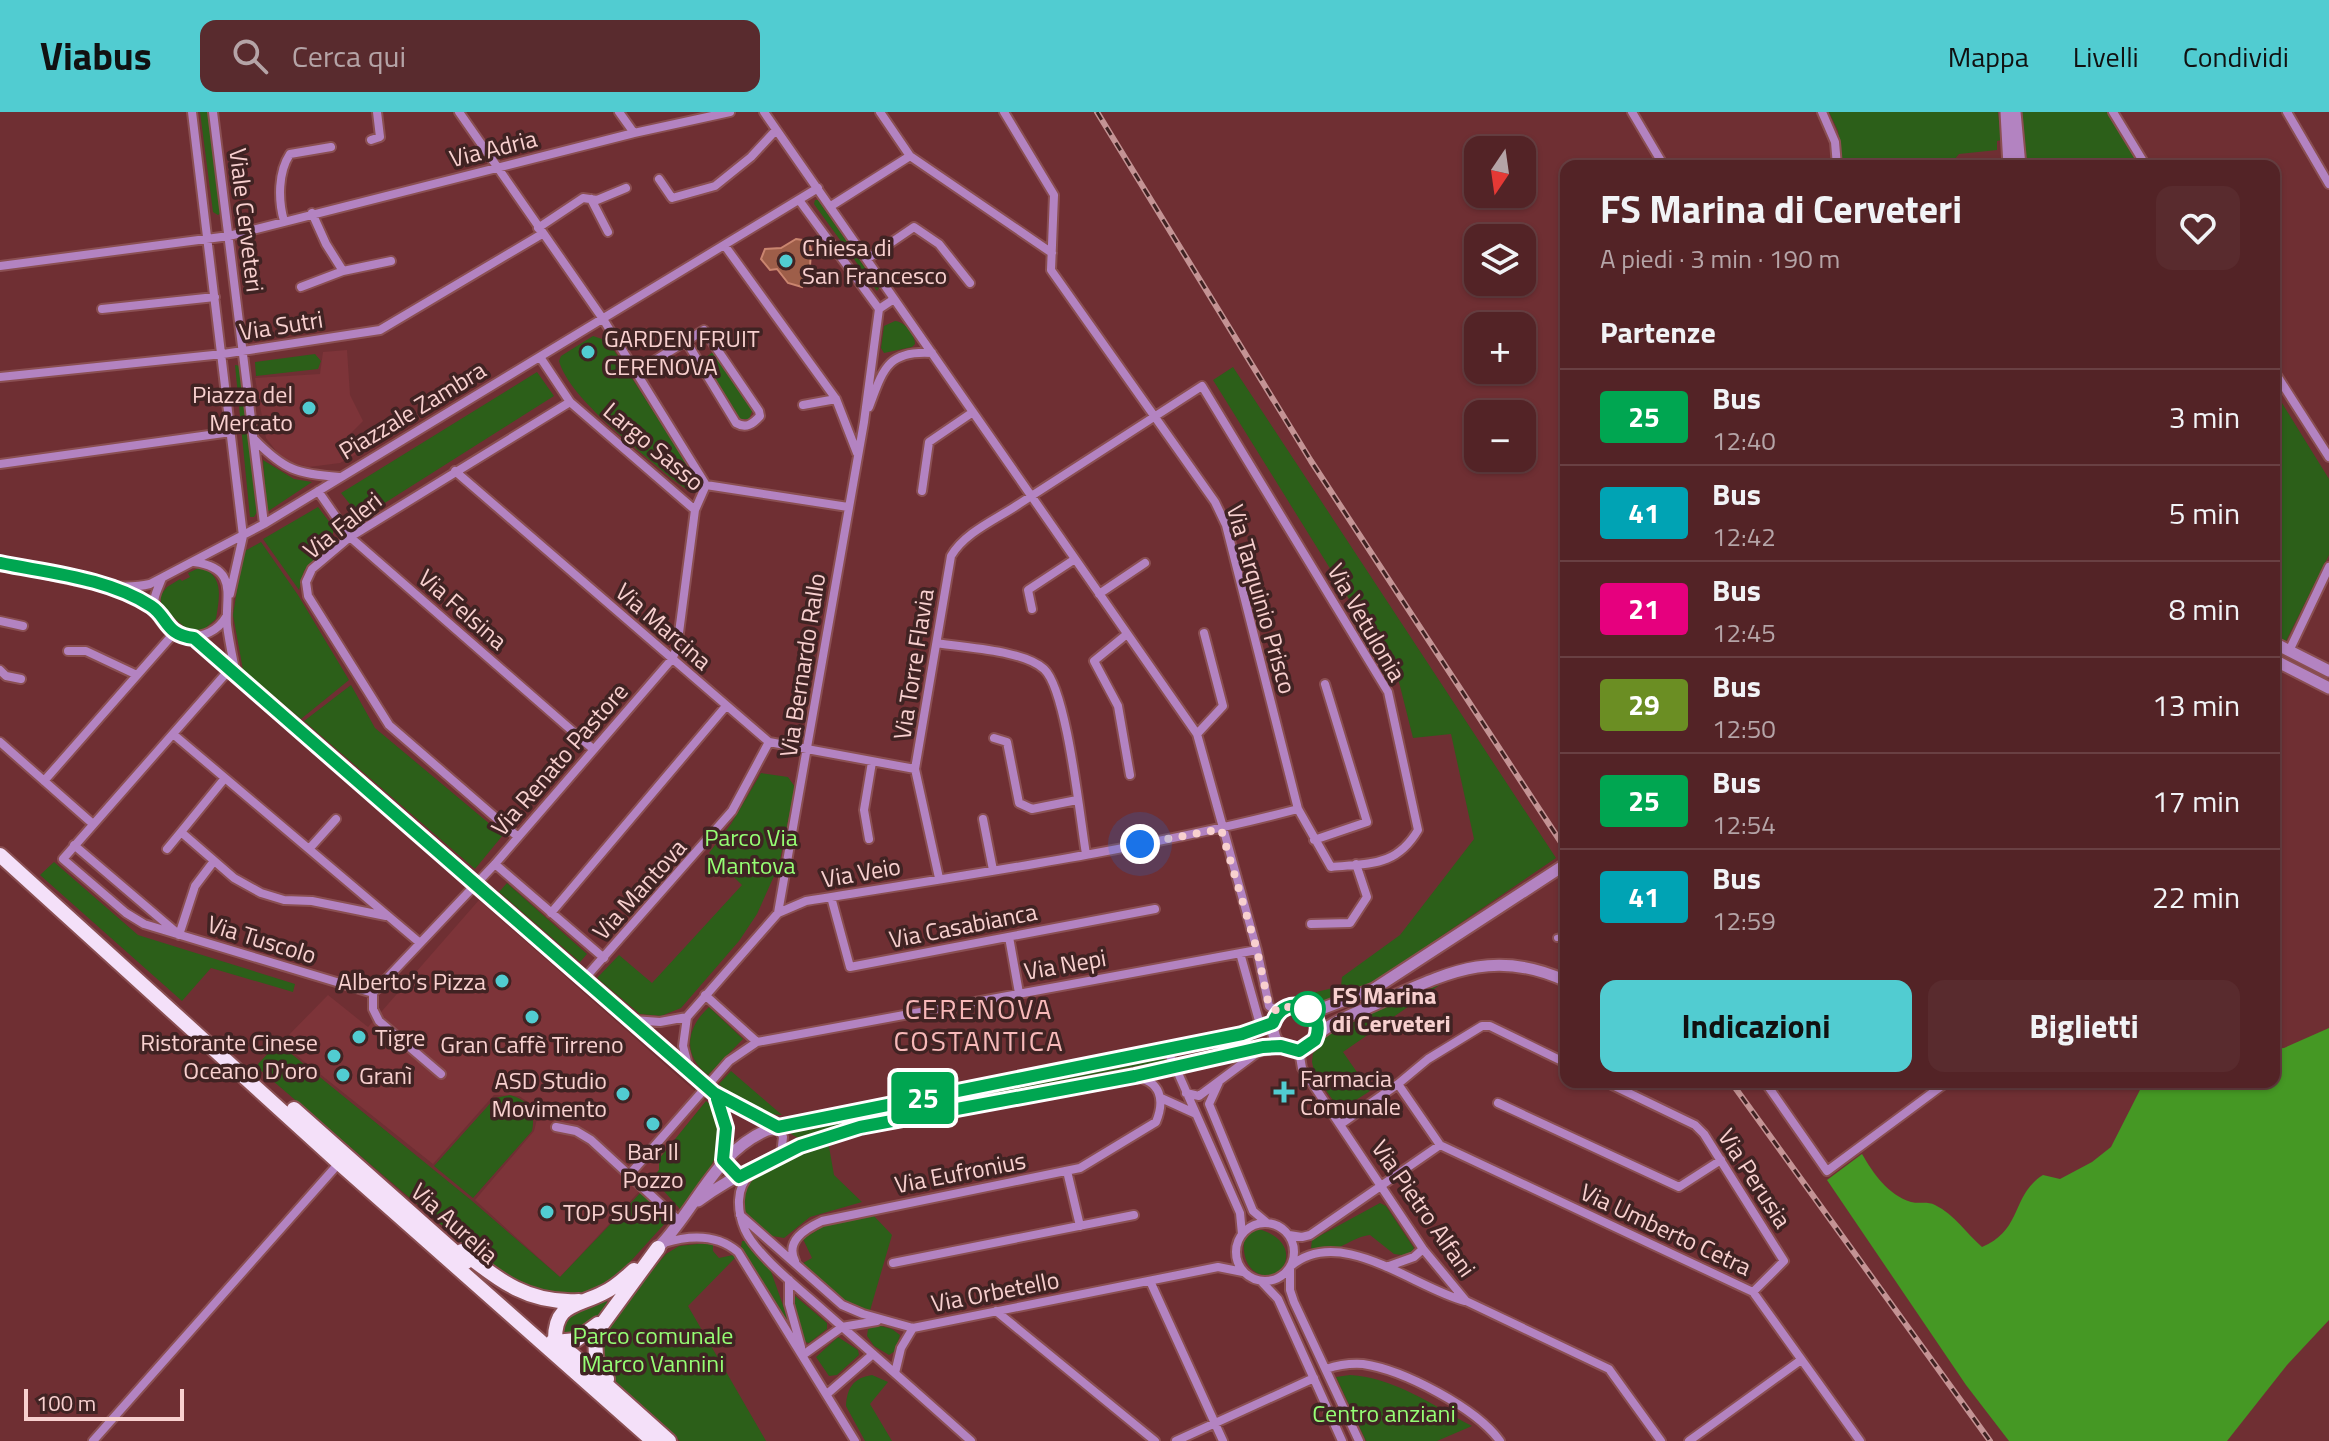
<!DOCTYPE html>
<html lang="it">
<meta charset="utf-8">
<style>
:root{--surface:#532326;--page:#592b2e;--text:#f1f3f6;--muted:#b5a4a7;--line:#694043;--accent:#51ccd1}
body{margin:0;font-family:"Titillium Web",sans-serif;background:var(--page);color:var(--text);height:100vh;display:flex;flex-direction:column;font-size:30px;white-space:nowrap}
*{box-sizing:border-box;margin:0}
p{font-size:26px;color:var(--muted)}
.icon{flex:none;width:44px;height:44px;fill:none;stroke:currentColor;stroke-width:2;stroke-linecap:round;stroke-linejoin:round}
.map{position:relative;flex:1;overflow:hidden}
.side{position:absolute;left:1560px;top:48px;width:720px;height:928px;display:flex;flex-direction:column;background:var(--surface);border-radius:16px;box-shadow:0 2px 6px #0004,0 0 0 2px var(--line)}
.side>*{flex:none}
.badge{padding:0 16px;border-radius:6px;font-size:28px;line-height:52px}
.needle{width:52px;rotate:193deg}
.tools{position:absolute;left:1464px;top:24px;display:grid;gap:16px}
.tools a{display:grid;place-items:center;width:72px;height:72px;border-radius:16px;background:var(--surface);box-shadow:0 2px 6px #0004,0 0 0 2px var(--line);font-size:40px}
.scale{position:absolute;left:24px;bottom:20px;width:160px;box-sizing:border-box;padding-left:8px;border:4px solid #f8d0cf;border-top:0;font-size:22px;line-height:28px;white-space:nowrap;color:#f8d0cf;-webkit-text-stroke:6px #402323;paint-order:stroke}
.you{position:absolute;width:40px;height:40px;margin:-20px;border:6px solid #fff;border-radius:50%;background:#1a73e8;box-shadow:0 0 0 12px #1a73e833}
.map>.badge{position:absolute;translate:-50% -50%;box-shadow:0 0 0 4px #fff}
h2{padding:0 40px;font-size:30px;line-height:72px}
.round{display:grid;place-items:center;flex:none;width:84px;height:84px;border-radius:16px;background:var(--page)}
.summary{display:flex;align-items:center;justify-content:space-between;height:136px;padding:0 40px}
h1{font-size:38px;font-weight:700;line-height:60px}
.action{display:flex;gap:16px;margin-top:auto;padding:16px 40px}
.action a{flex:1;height:92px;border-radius:16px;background:var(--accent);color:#111;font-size:32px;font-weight:700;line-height:92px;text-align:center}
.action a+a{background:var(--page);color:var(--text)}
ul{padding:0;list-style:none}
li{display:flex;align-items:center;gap:24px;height:96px;padding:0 40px;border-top:2px solid var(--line)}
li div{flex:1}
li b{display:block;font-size:30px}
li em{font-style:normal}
li .badge{min-width:88px;font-weight:700;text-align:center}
header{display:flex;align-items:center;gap:48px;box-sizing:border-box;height:112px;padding:0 40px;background:var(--accent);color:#111}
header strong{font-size:38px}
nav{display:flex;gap:44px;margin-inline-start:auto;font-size:28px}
.search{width:560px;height:72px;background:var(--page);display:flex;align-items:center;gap:20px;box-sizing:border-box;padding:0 28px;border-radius:16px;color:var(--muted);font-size:30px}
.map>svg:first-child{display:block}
.built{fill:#7d3439}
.green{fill:#2c5f19}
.forest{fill:#459824}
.building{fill:#9e5e49;stroke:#ca856f;stroke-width:2}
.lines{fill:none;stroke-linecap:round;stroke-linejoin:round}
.pedestrian-casing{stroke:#8a4f52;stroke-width:10}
.minor-casing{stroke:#8a4f52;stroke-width:12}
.tertiary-casing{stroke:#8a4f52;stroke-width:15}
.primary-casing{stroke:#8a4f52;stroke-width:18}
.pedestrian{stroke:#b383c1;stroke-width:6}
.minor{stroke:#b383c1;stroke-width:8}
.tertiary{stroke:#b383c1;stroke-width:11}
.primary{stroke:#f4e0f9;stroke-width:14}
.rail-casing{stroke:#c49394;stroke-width:6}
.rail{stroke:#402323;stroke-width:3;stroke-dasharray:9;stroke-linecap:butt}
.line-casing{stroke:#fff;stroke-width:18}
.line{stroke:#00a651;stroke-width:12}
.walk{stroke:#f8d0cf;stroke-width:8;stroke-dasharray:0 14.4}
.poi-dot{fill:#51ccd1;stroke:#402323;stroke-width:3}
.stop-dot{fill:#fff;stroke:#00a651;stroke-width:4}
.labels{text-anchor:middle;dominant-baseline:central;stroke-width:7;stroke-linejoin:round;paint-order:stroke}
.street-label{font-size:24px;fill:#f8d0cf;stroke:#402323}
.poi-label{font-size:24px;fill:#f8d0cf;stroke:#402323;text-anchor:start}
.park-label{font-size:24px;fill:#95fd74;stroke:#402323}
.stop-label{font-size:24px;font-weight:bold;fill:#f8d0cf;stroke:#402323;text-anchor:start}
.quarter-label{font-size:28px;letter-spacing:2px;fill:#f8b9b9;stroke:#402323}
</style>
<header>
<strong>Viabus</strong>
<div class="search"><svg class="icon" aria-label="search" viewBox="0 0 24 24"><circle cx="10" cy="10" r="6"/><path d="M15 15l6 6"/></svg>Cerca qui</div>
<nav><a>Mappa</a><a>Livelli</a><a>Condividi</a></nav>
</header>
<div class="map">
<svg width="2329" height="1329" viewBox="0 0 2329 1329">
<rect width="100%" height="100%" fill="#6f2f33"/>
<path class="built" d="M347 238 350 283 363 309 350 322 362 339 340 351 309 355 292 351 280 344 266 326 255 266 320 262 323 240Z
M479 788 706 989 659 1047V1058L560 1165 475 1088 534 1019 537 1007 531 992 519 984 494 983 433 1052 281 931 328 883 368 915Z"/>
<path class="green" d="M200 0H210L221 101 218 103 213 100Z
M1829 0H1998L2001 28 1997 29V38L1959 42 1950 53 1843 54 1838 19Z
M2022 0H2107L2140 54H2027Z
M815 88H818L879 176 877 179 814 92Z
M895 209C905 210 915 222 915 232L912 235 884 241 881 236 884 214Z
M593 224 608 229 697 367 694 377H686L672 367C641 339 570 288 559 249L561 244Z
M713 240 753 297 749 307H739L703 247Z
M315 242 321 249 318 257 256 264 255 250Z
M235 253 240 254 257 400 254 405H250Z
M1233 255 1556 746 1371 872 1322 891 1296 885 1341 874 1342 865 1400 823 1474 727 1451 622 1413 626 1398 566 1213 268Z
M537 260 554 284 361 406 341 381Z
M2274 278 2329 367V443L2285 531 2274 526Z
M263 348 294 367 312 370 267 400Z
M318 395 334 416 331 431 304 459 299 478 263 427Z
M261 430 298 483 349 568 301 607 243 558 233 503 243 440Z
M201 455C225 465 219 486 216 507L202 519H189L162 495 160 484 167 475 180 467 182 469 190 465 188 461Z
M351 573 375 616 503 723 475 757 304 609Z
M761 661 788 665 795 675 779 753 757 802 739 829 681 896 661 904 640 902 597 866 619 843 652 871 742 773 709 741 731 712Z
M54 750 138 823 295 872 293 880 211 856 182 889 40 763Z
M507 771 587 842 580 850 499 780Z
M1441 872 1343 940 1370 979 1345 995 1337 994 1315 963 1312 950 1313 940 1330 918Z
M709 895 743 927 708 963C682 943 686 916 709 895Z
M278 931 471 1088 560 1165 643 1078 664 1097 668 1108 611 1171 582 1183 538 1182 488 1153 259 957 258 952Z
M1162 944 1165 945 1167 951 833 1018 802 1028 791 1022 794 1015Z
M731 959 782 1003C761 1003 733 988 719 972Z
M510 983C529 988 536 1000 532 1019L473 1086 434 1054 495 986Z
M706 989C746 1020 700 1071 680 1097L652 1066 659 1058V1047Z
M828 1029 834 1063 862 1090 810 1105 784 1126 767 1123 743 1097C733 1056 799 1040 828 1029Z
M1380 1091 1386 1094 1414 1136 1409 1144 1394 1142 1370 1123C1349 1125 1333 1147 1311 1136L1312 1128Z
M874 1104 892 1123 869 1202 838 1186 803 1151 812 1146 803 1127 824 1114Z
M1252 1116C1278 1119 1299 1140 1277 1163 1248 1169 1239 1142 1246 1119Z
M742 1129H747L768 1151 790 1213 741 1135Z
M707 1131 713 1132V1139L719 1146 733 1143 735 1146 688 1194 766 1329H680L614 1271 601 1253 600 1219 666 1142 679 1134Z
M794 1183 827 1211V1217L809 1231 805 1230 791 1187Z
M607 1186V1194L584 1220 560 1225 565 1203Z
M877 1213 892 1217 900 1223 895 1239 889 1243 874 1234 867 1224 868 1217Z
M838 1225 858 1238 859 1243 837 1263 829 1264 816 1245Z
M872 1263 888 1270 870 1292 892 1329H865L846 1294C847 1276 853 1266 872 1263Z
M1350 1263C1393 1265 1434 1294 1472 1314L1437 1329H1366L1336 1265Z"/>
<path class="forest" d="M2329 916V1208L2287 1253 2227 1329H2009L1966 1273 1827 1068 1862 1042C1873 1061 1888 1083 1911 1090 1919 1092 1928 1089 1935 1093 1955 1103 1966 1121 1982 1135 2023 1118 2011 1083 2043 1063L2060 1067 2092 1050 2111 1035 2144 970H2274V937L2284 936Z"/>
<path class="building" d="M796 127 809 129 811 138 810 155 802 175 788 171 777 157 770 158 761 147 765 137 781 136Z"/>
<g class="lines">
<g class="pedestrian-casing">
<path id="pedestrian" d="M1557 826 1566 824"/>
</g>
<g class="minor-casing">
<path id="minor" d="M192 0 243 424 230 482
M213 0 264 412
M459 0 603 207 706 373 695 398 570 290 540 245
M619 0 634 21
M764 0 1197 622 1257 838 1269 894 1279 900
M880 0 910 44 1052 141
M1632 0 1664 54
M1822 0 1835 30 1837 54
M2113 0 2146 54
M2287 0 2329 72
M371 28 380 25 377 0
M659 67 672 86 715 74 751 45 776 18
M591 87 608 120
M799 88 879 197
M831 94 910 44
M284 109C278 88 278 60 290 42L331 35
M538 116 583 86 597 88 626 76
M725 134 836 287 857 341
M867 147 914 115 939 132 970 171
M0 154 229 124 634 21 730 0
M343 159 391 149
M301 175 343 159 326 132 312 101
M102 197 215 185
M2274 259 2329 345
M636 260 704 218 759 299 760 304C753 312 746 317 736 311L686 229
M0 265 223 242 380 218 542 122
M803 293 836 287
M869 295C883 258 887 238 932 241
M254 327C284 358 297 362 339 365
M0 352 231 320
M455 359 769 630 915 657
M706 373 848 395
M318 379 350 425 593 637
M922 379 929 330 973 300
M194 450C239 456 225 484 227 513 229 530 233 547 236 563
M0 451C42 460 108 482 150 472L264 412 818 76
M162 466C158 477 152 486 155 497 164 531 210 533 226 505
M109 476 155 496
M1099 482 1145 451
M1032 497 1028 478 1075 447
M0 509 23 514
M1127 522 1094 549 1118 594 1130 663
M194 526 708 974C726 996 727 1021 723 1048L739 1065
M937 531C965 536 1023 538 1044 557 1067 578 1080 707 1086 742
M68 539H86L137 563
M2289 539 2329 455
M0 558 6 564 21 567
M229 558 63 747 126 801 144 812 373 881 495 752 672 547 677 536 695 398
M173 622 420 831
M1197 622 1223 594 1204 521
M994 626 1007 630 1019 691 1032 697 1077 688
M0 630 93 712
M225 666 181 720 234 766 261 781 284 788 312 789 386 804
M44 669 175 520
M983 707 993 758
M518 725 389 613 308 484 306 470 312 457 350 425 570 290
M869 727 864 698 872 650
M1314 728 1367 710 1325 572
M74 733 176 820
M167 737 181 720
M309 737 336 707
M495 752 604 846
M939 766 915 657 951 444C965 420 997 407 1019 392 1080 352 1141 313 1202 274L1388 580 1418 718C1396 755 1370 751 1331 755L1298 697 1226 413 1215 390 1051 158 1054 83 1004 0
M831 785 850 855 1155 797
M551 801 726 594
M778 801 864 310 879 197 894 187
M1311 812 1350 811 1367 785 1356 752
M179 823 195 774 214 749
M1009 825 1019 881
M1240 841 1261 916
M585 866 732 699 769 630
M373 881V897L379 909 441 962
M705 883 757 930
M633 908 660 910 687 905
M1299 939 1302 956 1423 1137 1466 1189 1609 1257 1661 1329
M1162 940 1170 943 1172 950 1165 957H1173L1178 961 1240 1101 1242 1122
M689 957 683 934 687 905 778 801 806 789C971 762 1137 739 1298 697
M1219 970 1209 992 1253 1099 1266 1110
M1606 970 1695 1013 1704 1022 1784 1149 1753 1180
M1765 970 1827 1059 1947 970
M1398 972 1428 947 1482 914H1490L1566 951
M714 981 778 1015 783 1025 781 1043
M1186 981 1199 984 1258 940
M1161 986 1194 1001
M1498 991 1679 1075 1721 1048
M1341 1012 1398 972 1440 1033 1753 1180 1860 1329
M556 1015 576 1019 591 1028 679 1109
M1067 1059 1080 1114
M751 1061C735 1076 737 1099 745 1118 756 1143 802 1179 823 1198 872 1241 922 1285 971 1329
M630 1062 729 949 757 930 1257 838
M740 1103 842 1193 863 1202 913 1216 1218 1155 1243 1160
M1236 1140a29 29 0 1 1 58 0a29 29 0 1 1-58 0Z
M1289 1123 1302 1125 1310 1123 1440 1033
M664 1131C690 1123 717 1122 738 1140L855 1329
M795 1149C785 1129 805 1117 822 1109L1080 1056 1156 1010C1165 988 1161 969 1135 965
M893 1151 1134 1103
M1291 1154C1341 1112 1416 1177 1465 1189
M1389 1154 1414 1145 1423 1137
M1290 1156V1178L1294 1190 1359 1329
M789 1168V1192L801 1235
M1150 1169 1223 1329
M1261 1169 1278 1187 1342 1329
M996 1199 1155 1329
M803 1243 842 1215 877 1209
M1326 1257C1338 1253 1349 1251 1363 1252 1404 1258 1476 1296 1500 1329
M895 1261 901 1236 913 1216
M827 1282 873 1242
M93 1329 339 1051
M1176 1329 1314 1266
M1689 1329 1801 1248"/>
</g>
<g class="tertiary-casing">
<path id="tertiary" d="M2006 0 2009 54
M2015 0 2020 54
M2274 531 2329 559
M2274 548 2329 576
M1273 916a23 23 0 1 1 46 0a23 23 0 1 1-46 0Z
M1313 900 1374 877 1566 752
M1318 922C1337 907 1357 901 1378 891 1445 862 1493 835 1566 869
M698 1089C743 1056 807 1030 860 1015L1281 934
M658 1136C697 1096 714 1041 767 1018L1242 922 1273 911"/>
</g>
<g class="primary-casing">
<path id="primary" d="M0 743 339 1051 653 1329
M294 997 466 1150
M462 1139C499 1169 529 1192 579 1189
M553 1229 573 1243 669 1329
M555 1230C554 1191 576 1195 603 1181 615 1176 625 1166 634 1158
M555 1230 576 1228 598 1212
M607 1267 596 1246 595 1222 658 1136"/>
</g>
<use href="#pedestrian" class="pedestrian"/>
<use href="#minor" class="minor"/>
<use href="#tertiary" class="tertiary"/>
<use href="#primary" class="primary"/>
<g class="rail-casing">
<path id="rail" d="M1097 0 1311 349 1566 738
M1731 970 1990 1329"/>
</g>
<use href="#rail" class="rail"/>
</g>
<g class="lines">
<g class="line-casing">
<path id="line" d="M0 451C49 461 108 466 151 494 168 505 165 523 194 526L714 981 778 1015 1242 922 1273 911C1285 878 1329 897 1315 928L1299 939 1281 934 1263 935 1135 964 860 1015 800 1034 739 1065 723 1048 726 1016 717 987"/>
</g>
<use href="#line" class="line"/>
<path class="walk" d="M1140 732 1221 717 1257 838 1269 894 1279 900 1292 893 1308 897"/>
</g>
<g class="poi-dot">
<circle cx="786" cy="149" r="8"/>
<circle cx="588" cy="240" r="8"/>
<circle cx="309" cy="296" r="8"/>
<circle cx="502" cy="869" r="8"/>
<circle cx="532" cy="905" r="8"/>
<circle cx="359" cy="925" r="8"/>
<circle cx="334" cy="944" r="8"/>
<circle cx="343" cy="963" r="8"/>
<path d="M1280 968h8v8h8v8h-8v8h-8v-8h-8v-8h8z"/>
<circle cx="623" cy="982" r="8"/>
<circle cx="653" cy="1012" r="8"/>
<circle cx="547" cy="1100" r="8"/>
</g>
<circle class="stop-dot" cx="1308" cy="897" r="16"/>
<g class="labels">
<g class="street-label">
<text transform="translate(493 36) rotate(-14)">Via Adria</text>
<text transform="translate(247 108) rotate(83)">Viale Cerveteri</text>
<text transform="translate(281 213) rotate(-9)">Via Sutri</text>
<text transform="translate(412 298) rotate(-31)">Piazzale Zambra</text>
<text transform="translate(654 334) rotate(40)">Largo Sasso</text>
<text transform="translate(342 413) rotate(-38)">Via Faleri</text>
<text transform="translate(1262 487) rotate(74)">Via Tarquinio Prisco</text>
<text transform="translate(463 497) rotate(41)">Via Felsina</text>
<text transform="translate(1367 510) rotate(60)">Via Vetulonia</text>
<text transform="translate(664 514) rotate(41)">Via Marcina</text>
<text transform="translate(913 552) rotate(-81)">Via Torre Flavia</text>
<text transform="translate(802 553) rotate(-81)">Via Bernardo Rallo</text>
<text transform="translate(559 647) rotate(-49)">Via Renato Pastore</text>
<text transform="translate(861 760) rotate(-10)">Via Veio</text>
<text transform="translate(639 777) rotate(-48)">Via Mantova</text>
<text transform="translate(963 813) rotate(-11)">Via Casabianca</text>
<text transform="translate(262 827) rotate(17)">Via Tuscolo</text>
<text transform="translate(1065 852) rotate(-10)">Via Nepi</text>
<text transform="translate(960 1060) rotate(-11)">Via Eufronius</text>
<text transform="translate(1755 1066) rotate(57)">Via Perusia</text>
<text transform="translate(1424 1096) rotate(55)">Via Pietro Alfani</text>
<text transform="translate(455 1111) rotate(42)">Via Aurelia</text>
<text transform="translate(1666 1117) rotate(25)">Via Umberto Cetra</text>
<text transform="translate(995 1179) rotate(-11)">Via Orbetello</text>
</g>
<g class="poi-label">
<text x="802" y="135">Chiesa di<tspan x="802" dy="28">San Francesco</tspan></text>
<text x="604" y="226">GARDEN FRUIT<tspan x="604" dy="28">CERENOVA</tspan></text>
<text x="293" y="282" text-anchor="end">Piazza del<tspan x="293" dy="28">Mercato</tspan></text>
<text x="486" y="869" text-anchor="end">Alberto's Pizza</text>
<text x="375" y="925">Tigre</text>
<text x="318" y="930" text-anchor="end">Ristorante Cinese<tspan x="318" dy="28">Oceano D'oro</tspan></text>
<text x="532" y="932" text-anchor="middle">Gran Caffè Tirreno</text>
<text x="359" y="963">Granì</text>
<text x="1300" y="966">Farmacia<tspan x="1300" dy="28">Comunale</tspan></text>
<text x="607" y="968" text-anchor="end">ASD Studio<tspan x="607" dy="28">Movimento</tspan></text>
<text x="653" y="1039" text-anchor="middle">Bar Il<tspan x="653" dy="28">Pozzo</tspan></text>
<text x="563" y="1100">TOP SUSHI</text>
</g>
<g class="park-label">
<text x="751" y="725">Parco Via<tspan x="751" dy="28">Mantova</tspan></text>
<text x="653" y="1223">Parco comunale<tspan x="653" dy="28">Marco Vannini</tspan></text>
<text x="1384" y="1301">Centro anziani</text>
</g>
<g class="stop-label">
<text x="1332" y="883">FS Marina<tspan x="1332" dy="28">di Cerveteri</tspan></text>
</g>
<g class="quarter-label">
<text x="979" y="896">CERENOVA<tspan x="979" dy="32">COSTANTICA</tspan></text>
</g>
</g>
</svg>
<div class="tools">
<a><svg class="needle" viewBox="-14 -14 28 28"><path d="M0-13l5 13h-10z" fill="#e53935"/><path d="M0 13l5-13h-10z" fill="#b5a4a7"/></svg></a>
<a><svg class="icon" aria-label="layers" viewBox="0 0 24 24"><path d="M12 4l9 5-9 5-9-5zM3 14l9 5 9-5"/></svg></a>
<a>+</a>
<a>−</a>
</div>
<div class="scale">100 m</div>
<div class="you" style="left:1140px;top:732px"></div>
<b class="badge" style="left:923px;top:986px;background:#00a651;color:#fff">25</b>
<section class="side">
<div class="summary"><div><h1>FS Marina di Cerveteri</h1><p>A piedi · 3 min · 190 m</p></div><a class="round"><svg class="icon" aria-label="heart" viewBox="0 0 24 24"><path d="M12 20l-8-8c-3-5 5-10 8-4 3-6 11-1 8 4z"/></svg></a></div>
<h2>Partenze</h2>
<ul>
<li><span class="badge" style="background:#00a651;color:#fff">25</span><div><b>Bus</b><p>12:40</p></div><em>3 min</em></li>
<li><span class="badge" style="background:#00a3b4;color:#fff">41</span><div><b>Bus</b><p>12:42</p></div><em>5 min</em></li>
<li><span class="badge" style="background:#e6007e;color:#fff">21</span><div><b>Bus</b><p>12:45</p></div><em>8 min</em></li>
<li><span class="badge" style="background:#6b8e23;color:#fff">29</span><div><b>Bus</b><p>12:50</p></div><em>13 min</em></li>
<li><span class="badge" style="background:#00a651;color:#fff">25</span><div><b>Bus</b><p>12:54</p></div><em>17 min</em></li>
<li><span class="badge" style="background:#00a3b4;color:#fff">41</span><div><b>Bus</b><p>12:59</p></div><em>22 min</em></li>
</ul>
<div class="action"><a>Indicazioni</a><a>Biglietti</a></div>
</section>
</div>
